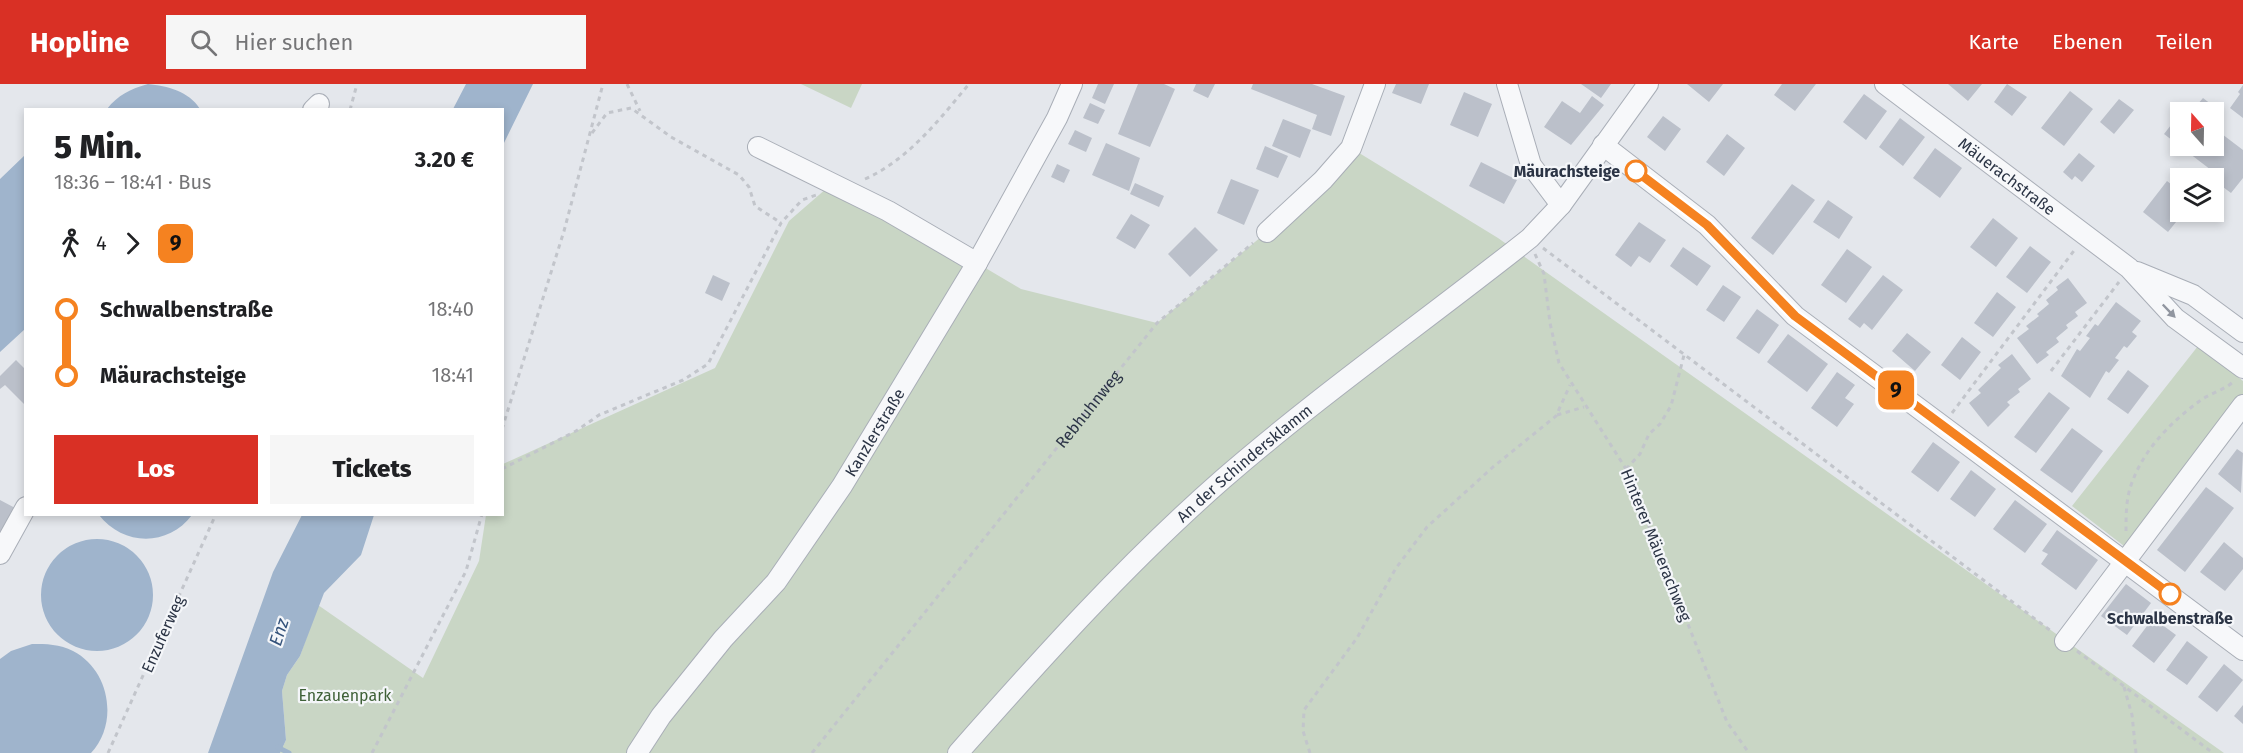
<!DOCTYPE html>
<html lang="de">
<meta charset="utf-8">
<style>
:root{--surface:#fff;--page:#f6f6f6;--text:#202124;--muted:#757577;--accent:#d93025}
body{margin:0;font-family:"Fira Sans",sans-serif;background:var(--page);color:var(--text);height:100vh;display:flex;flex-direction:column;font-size:22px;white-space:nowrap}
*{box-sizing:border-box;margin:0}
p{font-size:20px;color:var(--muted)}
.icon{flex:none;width:33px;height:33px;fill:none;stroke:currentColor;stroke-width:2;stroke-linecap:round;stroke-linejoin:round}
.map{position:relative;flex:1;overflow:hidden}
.sheet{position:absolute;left:24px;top:24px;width:480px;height:408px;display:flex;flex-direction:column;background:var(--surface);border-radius:0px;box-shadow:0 3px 9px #0003}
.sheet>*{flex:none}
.badge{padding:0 12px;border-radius:9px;font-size:21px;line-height:39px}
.needle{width:39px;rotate:340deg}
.buttons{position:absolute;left:2170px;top:18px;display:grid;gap:12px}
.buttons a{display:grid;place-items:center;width:54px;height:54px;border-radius:0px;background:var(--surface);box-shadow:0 3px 9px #0003;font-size:30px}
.map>.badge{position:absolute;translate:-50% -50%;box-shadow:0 0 0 3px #fff}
.legs{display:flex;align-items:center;gap:9px;height:66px;padding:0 30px;font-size:20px}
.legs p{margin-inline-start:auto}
.summary{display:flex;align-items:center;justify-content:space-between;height:102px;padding:0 30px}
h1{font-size:33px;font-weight:800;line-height:45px}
.action{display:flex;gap:12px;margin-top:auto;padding:12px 30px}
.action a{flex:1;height:69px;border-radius:0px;background:var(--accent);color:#fff;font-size:24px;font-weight:800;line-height:69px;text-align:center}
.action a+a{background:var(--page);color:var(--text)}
ul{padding:0 30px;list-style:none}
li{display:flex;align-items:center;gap:21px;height:66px;font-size:22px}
li i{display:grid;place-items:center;width:9px;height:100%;margin:0 8px;background:currentColor}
li i::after{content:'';width:15px;height:15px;margin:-8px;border:4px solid;border-radius:50%;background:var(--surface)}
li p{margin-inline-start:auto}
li:first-child i{background:linear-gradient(#0000 50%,currentColor 0)}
li:last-child i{background:linear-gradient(currentColor 50%,#0000 0)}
header{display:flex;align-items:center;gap:36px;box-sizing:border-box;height:84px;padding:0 30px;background:var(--accent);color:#fff}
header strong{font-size:28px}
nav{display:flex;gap:33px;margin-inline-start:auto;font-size:21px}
.search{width:420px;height:54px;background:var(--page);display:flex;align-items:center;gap:15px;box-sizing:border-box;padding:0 21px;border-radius:0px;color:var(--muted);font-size:22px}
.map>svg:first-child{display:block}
.green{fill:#c9d6c5}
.water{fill:#9fb4cc}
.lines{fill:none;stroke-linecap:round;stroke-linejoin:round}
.stream{stroke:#9fb4cc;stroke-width:5}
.building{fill:#bbc0ca}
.minor-casing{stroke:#a9aeb7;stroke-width:22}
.path{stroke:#c2c5cb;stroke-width:3;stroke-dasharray:4.5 4.5;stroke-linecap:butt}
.minor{stroke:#f7f8fa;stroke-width:20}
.oneway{fill:#9196a0}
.line-1-casing{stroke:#fff;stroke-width:14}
.line-1{stroke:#f58220;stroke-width:9}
.stop-1-dot{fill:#fff;stroke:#f58220;stroke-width:3}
.labels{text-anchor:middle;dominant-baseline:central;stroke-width:4.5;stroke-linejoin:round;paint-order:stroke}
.stop-label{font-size:16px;font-weight:bold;fill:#2b3445;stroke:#f4f6f9;text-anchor:end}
.street-label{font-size:16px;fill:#2b3445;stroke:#f4f6f9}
.park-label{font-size:16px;fill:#3f6138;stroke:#f4f6f9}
.water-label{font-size:18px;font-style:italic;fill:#34527a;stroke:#f4f6f9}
</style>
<header>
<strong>Hopline</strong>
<div class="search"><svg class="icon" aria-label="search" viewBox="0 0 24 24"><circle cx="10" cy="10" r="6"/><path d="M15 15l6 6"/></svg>Hier suchen</div>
<nav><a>Karte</a><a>Ebenen</a><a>Teilen</a></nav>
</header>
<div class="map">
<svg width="2243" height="669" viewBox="0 0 2243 669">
<rect width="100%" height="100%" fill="#e4e7ec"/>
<path class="green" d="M801 0H862L851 24Z
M1351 64 1498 154 2224 669H280L286 656 282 607 287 591 300 572 318 521 423 594 479 477 486 431 502 430 503 380 715 284 789 137 827 104 977 179 1021 205 1157 239 1267 148Z
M2198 262 2243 297V311L2124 462 2072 422Z"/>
<path class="water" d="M148 0C167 2 189 7 200 25H107C118 11 130 5 148 0Z
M466 0H533L503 61 502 26 453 25Z
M25 71V245L0 268V95Z
M99 431H192C168 463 123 462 99 431Z
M302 431H374L361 471 324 509 300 572 287 591 282 607 286 656 280 669H208L273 488Z
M41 511a56 56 0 1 1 112 0a56 56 0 1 1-112 0Z
M32 560C46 560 60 560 73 567 110 586 119 639 91 669H0V575L11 567Z"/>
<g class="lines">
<path class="stream" d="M277 663 289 669"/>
</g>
<path class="building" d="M1098 0H1114L1105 20 1092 14Z
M1138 0H1164L1175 5 1150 63 1118 50Z
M1196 0H1215L1208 14 1193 7Z
M1253 0H1312L1345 12 1331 52 1312 45 1317 31 1251 5Z
M1396 0H1429L1421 20 1392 9Z
M1581 0H1611L1601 14Z
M1687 0H1723L1709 18Z
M1782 0H1816L1795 27 1774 11Z
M1948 0H1982L1968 17Z
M2007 0 2027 13 2012 32 1994 18Z
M2243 1V34L2230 24 2240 10 2238 8Z
M2070 7 2093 25 2064 62 2041 44Z
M1464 8 1492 20 1478 53 1450 41Z
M1864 10 1887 27 1866 56 1843 38Z
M1592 12 1604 21 1571 61 1544 43 1562 17 1580 29Z
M2203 14 2216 24 2213 28H2191Z
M2119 15 2134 26 2114 50 2100 38Z
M1090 19 1105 26 1098 40 1083 34Z
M1663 32 1681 45 1665 67 1647 53Z
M2178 32 2181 35V62H2214V44L2243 66V94L2231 109 2211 94 2215 89 2164 50Z
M1900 34 1925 53 1903 82 1879 63Z
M1283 35 1311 46 1300 74 1272 62Z
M1075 46 1092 54 1086 68 1068 60Z
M1727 50 1745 64 1724 92 1706 78Z
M1106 59 1140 74 1129 107 1092 91Z
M1265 62 1288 72 1278 94 1256 85Z
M1935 64 1962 84 1940 114 1913 94Z
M2079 69 2095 82 2082 98 2075 92 2072 96 2063 88Z
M1481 78 1517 96 1504 120 1469 102Z
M1057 80 1070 86 1064 99 1051 93Z
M1231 95 1259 106 1244 141 1217 129Z
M2167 97 2181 108V128H2184L2168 148 2143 128Z
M1135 99 1164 112 1159 123 1130 110Z
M1792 100 1815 116 1773 171 1751 154Z
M1828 116 1853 133 1839 155 1813 138Z
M1131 130 1150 141 1135 165 1116 154Z
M1993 134 2018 154 1996 183 1970 163Z
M1639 138 1666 156 1650 179 1639 172 1631 183 1615 171Z
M1195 143 1218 166 1190 193 1168 170Z
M2030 162 2051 178 2027 209 2006 193Z
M1683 163 1711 182 1697 202 1670 182Z
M1847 165 1872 183 1846 219 1821 201Z
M713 191 730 199 722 217 705 209Z
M1883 191 1903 206 1872 246 1864 239 1860 244 1848 235Z
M2068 194 2087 219 2075 228 2078 232 2066 241 2068 244 2056 254 2059 258 2046 268 2049 271 2037 280 2017 254 2029 245 2026 242 2039 232 2037 230 2049 220 2046 216 2058 206 2056 203Z
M1723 201 1741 213 1724 238 1706 226Z
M1997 208 2016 223 1993 253 1974 239Z
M2116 218 2141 237 2132 248 2137 252 2127 264 2124 262 2115 274 2119 276 2109 289 2106 287 2090 314 2061 292 2077 265 2080 267 2090 254 2086 252 2095 240 2098 242Z
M1757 225 1779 241 1759 270 1736 254Z
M1907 249 1931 268 1915 287 1892 267Z
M1788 250 1828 280 1807 308 1767 278Z
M1962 253 1981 268 1960 296 1941 281Z
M2012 270 2031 295 2018 305 2020 308 2007 318 2010 321 1988 343 1969 319 1981 309 1978 306 2001 284 1998 281Z
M16 276 26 286V322L5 301 0 305V292Z
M2128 286 2149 302 2128 330 2107 315Z
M1837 288 1855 301 1845 314 1854 320 1837 343 1811 324Z
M2049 308 2070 324 2036 369 2014 353Z
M2072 344 2103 367 2072 409 2040 386Z
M1933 358 1960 378 1938 408 1911 388Z
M2237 365 2243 369 2241 409 2218 390Z
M1971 386 1996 405 1975 433 1950 415Z
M2206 403 2234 424 2185 488 2157 466Z
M0 416 17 425 0 455Z
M2015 416 2047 440 2025 469 1993 445Z
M2057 446 2098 476 2076 506 2041 480 2048 470 2042 467Z
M2224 458 2243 474V485L2225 507 2200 488Z
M2126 500 2151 519 2127 551 2101 532Z
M2153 534 2176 551 2154 579 2132 562Z
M2187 557 2208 573 2187 601 2166 586Z
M2224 580 2243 596 2217 628 2198 613Z
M2243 621V640L2234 632Z"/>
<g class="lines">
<g class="minor-casing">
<g id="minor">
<path d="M1507 0 1531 81 1561 121"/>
<path id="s2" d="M1885 0 2129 184 2175 234 2243 284"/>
<path d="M313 26 319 20"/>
<path d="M1603 61 1707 141 1795 232 2243 566"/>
<path d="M758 63 888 127 977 179"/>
<path d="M1267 148 1323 96 1351 64 1375 0"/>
<path d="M2137 188 2193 211 2243 248"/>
<path d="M0 470 26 423"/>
<path d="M2065 557 2243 321"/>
<path id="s3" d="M637 669 661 632 723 555 776 498 842 402 977 179 1057 34 1072 0"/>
<path id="s4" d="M958 669C1042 574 1127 479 1223 395 1321 310 1428 235 1530 154L1561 121 1648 0"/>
</g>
</g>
<g class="path">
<path d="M627 0 640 27"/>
<path d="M350 26 357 0"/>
<path d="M592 49 607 29 631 24 671 53 739 91 749 103 755 122 781 139"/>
<path d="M865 95C908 76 939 36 969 0"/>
<path d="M1543 164 2051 547"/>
<path d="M1535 170 1544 190 1550 239 1559 279 1626 385 1727 638 1749 669"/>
<path d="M2051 287 2119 198"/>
<path d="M1952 329 2076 164"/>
<path d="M1557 331 1584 323"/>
<path d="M502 345 564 147 603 0"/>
<path d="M502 385 576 347 599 331 683 296 708 280 781 139 802 116 816 111"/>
<path d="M1626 385 1640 370 1649 350 1660 340 1671 322 1684 271"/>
<path d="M2126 447C2126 430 2126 412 2133 396 2145 364 2173 336 2201 316 2211 309 2224 306 2233 298"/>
<path d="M2077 567 2213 669"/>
<path d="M2124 603 2132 631 2136 669"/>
<path d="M108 669 216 430"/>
<path d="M372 669 466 487 482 430"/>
<path id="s1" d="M812 669 1157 239 1253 159"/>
<path d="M1310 669 1303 647 1304 626 1357 554 1396 484 1427 443 1493 383 1556 332 1570 301"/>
</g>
<use href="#minor" class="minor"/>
</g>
<defs><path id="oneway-solid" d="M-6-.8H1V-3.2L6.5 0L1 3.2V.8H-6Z" transform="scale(1.5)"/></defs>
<use class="oneway" href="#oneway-solid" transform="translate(2169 227) rotate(46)"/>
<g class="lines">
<g class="line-1-casing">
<path id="line-1" d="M1636 87 1707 141 1795 232 2170 510"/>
</g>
<use href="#line-1" class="line-1"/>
</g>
<g class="stop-1-dot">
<circle cx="1636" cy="87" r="10"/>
<circle cx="2170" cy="510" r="10"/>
</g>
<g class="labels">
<g class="stop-label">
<text x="1620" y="87">Mäurachsteige</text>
<text x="2170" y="534" text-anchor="middle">Schwalbenstraße</text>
</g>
<g class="street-label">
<text stroke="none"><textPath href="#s2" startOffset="153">Mäuerachstraße</textPath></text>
<text stroke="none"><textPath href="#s1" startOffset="441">Rebhuhnweg</textPath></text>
<text stroke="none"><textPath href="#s3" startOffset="400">Kanzlerstraße</textPath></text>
<text stroke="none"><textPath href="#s4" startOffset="408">An der Schindersklamm</textPath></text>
<text transform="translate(1656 461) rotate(68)">Hinterer Mäuerachweg</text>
<text transform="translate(163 550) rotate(-66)">Enzuferweg</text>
</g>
<g class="park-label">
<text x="345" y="611">Enzauenpark</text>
</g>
<g class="water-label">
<text transform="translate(279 548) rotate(-72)">Enz</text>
</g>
</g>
</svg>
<div class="buttons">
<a><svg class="needle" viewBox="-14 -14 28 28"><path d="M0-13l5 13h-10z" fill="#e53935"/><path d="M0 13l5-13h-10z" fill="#757577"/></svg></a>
<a><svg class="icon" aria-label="layers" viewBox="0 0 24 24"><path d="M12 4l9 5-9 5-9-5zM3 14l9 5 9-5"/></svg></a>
</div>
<b class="badge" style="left:1896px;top:306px;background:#f58220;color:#111">9</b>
<section class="sheet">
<div class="summary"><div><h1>5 Min.</h1><p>18:36 – 18:41 · Bus</p></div><b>3.20 €</b></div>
<div class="legs"><svg class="icon" aria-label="walk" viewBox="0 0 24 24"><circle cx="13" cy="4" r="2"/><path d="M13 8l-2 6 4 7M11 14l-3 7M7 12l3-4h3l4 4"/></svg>4<svg class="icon" aria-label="forward" viewBox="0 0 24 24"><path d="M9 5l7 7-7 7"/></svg><b class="badge" style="background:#f58220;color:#111">9</b></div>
<ul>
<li><i style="color:#f58220"></i><b>Schwalbenstraße</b><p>18:40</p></li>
<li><i style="color:#f58220"></i><b>Mäurachsteige</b><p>18:41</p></li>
</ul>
<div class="action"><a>Los</a><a>Tickets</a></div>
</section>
</div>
